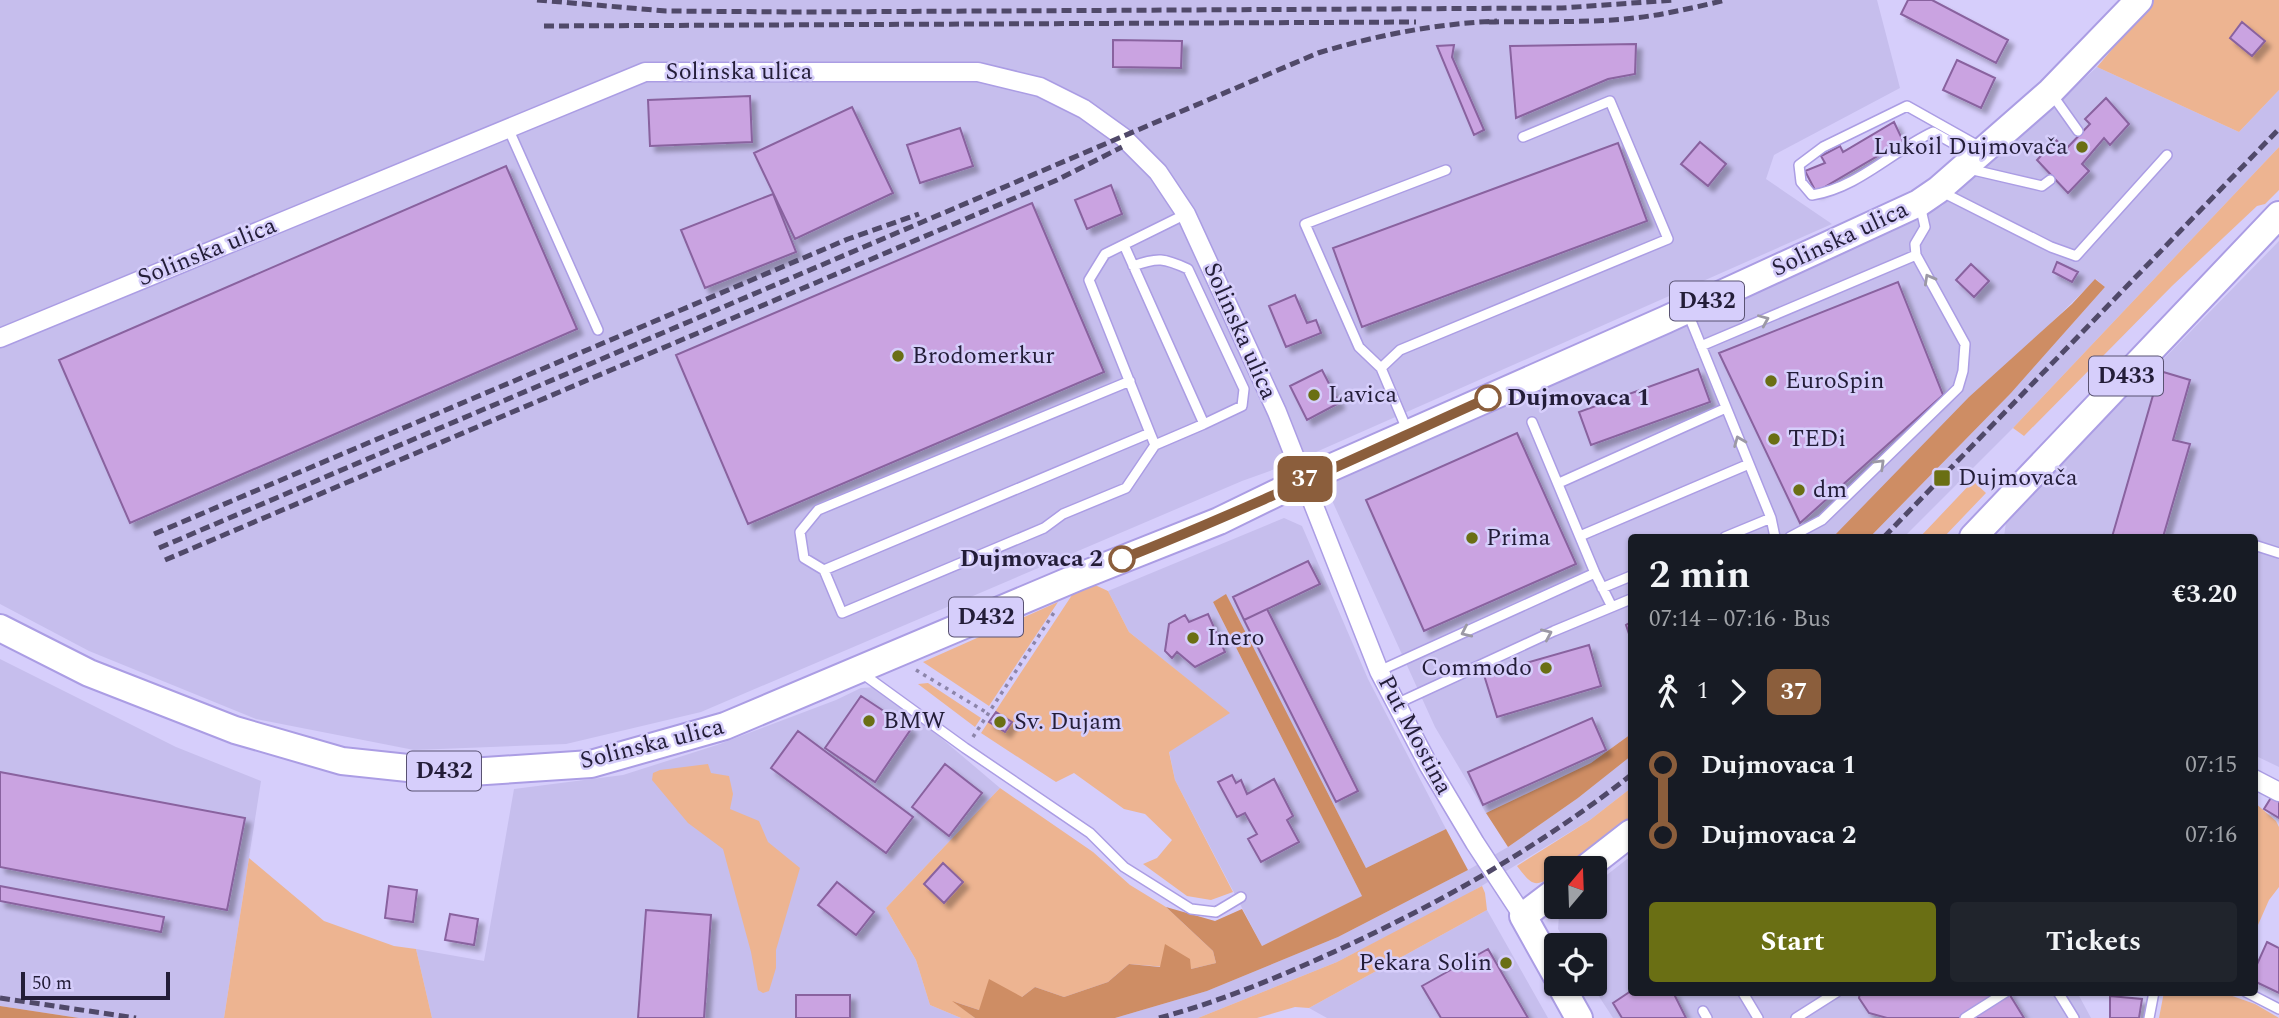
<!DOCTYPE html>
<meta charset="utf-8">
<style>
:root{--surface:#171b24;--page:#20242c;--text:#f1f3f6;--muted:#9ea1a6;--accent:#6a6f14}
body{margin:0;font-family:Spectral,serif;background:var(--page);color:var(--text);height:100vh;display:flex;flex-direction:column;font-size:26px;white-space:nowrap}
*{box-sizing:border-box;margin:0}
p{font-size:23px;color:var(--muted)}
.icon{flex:none;width:38px;height:38px;fill:none;stroke:currentColor;stroke-width:2;stroke-linecap:round;stroke-linejoin:round}
.map{position:relative;flex:1;overflow:hidden}
.side{position:absolute;left:1628px;top:534px;width:630px;height:462px;display:flex;flex-direction:column;background:var(--surface);border-radius:7px;box-shadow:0 2px 5px #0004}
.side>*{flex:none}
.badge{padding:0 14px;border-radius:10px;font-size:24px;line-height:46px}
.needle{width:46px;rotate:19deg}
.controls{position:absolute;left:1544px;top:856px;display:grid;gap:14px}
.controls a{display:grid;place-items:center;width:63px;height:63px;border-radius:7px;background:var(--surface);box-shadow:0 2px 5px #0004;font-size:35px}
.scale{position:absolute;left:21px;bottom:18px;width:149px;box-sizing:border-box;padding-left:7px;border:4px solid #231d38;border-top:0;font-size:19px;line-height:24px;white-space:nowrap;color:#231d38;-webkit-text-stroke:5px #d6cefb;paint-order:stroke}
.map>.badge{position:absolute;translate:-50% -50%;box-shadow:0 0 0 4px #fff}
.legs{display:flex;align-items:center;gap:10px;height:77px;padding:0 21px;font-size:23px}
.legs p{margin-inline-start:auto}
.head{display:flex;align-items:center;justify-content:space-between;height:119px;padding:0 21px}
h1{font-size:38px;font-weight:700;line-height:52px}
.button{display:flex;gap:14px;margin-top:auto;padding:14px 21px}
.button a{flex:1;height:80px;border-radius:7px;background:var(--accent);color:#fff;font-size:28px;font-weight:700;line-height:80px;text-align:center}
.button a+a{background:var(--page);color:var(--text)}
ul{padding:0 21px;list-style:none}
li{display:flex;align-items:center;gap:24px;height:70px;font-size:26px}
li i{display:grid;place-items:center;width:10px;height:100%;margin:0 9px;background:currentColor}
li i::after{content:'';width:18px;height:18px;margin:-9px;border:5px solid;border-radius:50%;background:var(--surface)}
li p{margin-inline-start:auto}
li:first-child i{background:linear-gradient(#0000 50%,currentColor 0)}
li:last-child i{background:linear-gradient(currentColor 50%,#0000 0)}
.map>svg:first-child{display:block}
.built{fill:#c6beed}
.green{fill:#edb491}
.forest{fill:#ce8d64}
.building{fill:#caa3e1;stroke:#89629f;stroke-width:2;filter:url(#shadow)}
.lines{fill:none;stroke-linecap:round;stroke-linejoin:round}
.lane-casing{stroke:#ab9de4;stroke-width:12}
.street-casing{stroke:#ab9de4;stroke-width:21}
.primary-casing{stroke:#ab9de4;stroke-width:30}
.path{stroke:#8c85aa;stroke-width:3.5;stroke-dasharray:3.5 5;stroke-linecap:butt}
.lane{stroke:#fff;stroke-width:9}
.street{stroke:#fff;stroke-width:18}
.primary{stroke:#fff;stroke-width:26}
.rail{stroke:#504969;stroke-width:5;stroke-dasharray:10 5;stroke-linecap:butt}
.oneway{stroke:#9c99a5}
.line-1-casing{stroke:#fff;stroke-width:16}
.line-1{stroke:#8b5e3c;stroke-width:10}
.poi-dot{fill:#6a6f14;stroke:#d6cefb;stroke-width:2.5}
.stop-1-dot{fill:#fff;stroke:#8b5e3c;stroke-width:3.5}
.labels{text-anchor:middle;dominant-baseline:central;stroke-width:5;stroke-linejoin:round;paint-order:stroke}
.shield{fill:#d6cefb;stroke:#595272;stroke-width:2}
.shield-label{font-size:23px;font-weight:bold;fill:#231d38}
.street-label{font-size:24px;fill:#231d38;stroke:#d6cefb}
.poi-label{font-size:24px;fill:#231d38;stroke:#d6cefb;text-anchor:start}
.stop-label{font-size:24px;font-weight:bold;fill:#231d38;stroke:#d6cefb;text-anchor:start}
</style>
<div class="map">
<svg width="2279" height="1018" viewBox="0 0 2279 1018">
<defs>
<filter id="shadow"><feDropShadow dx="5.5" dy="5.5" stdDeviation="2" flood-color="#0004"/></filter>
</defs>
<rect width="100%" height="100%" fill="#d6cefb"/>
<path class="built" d="M0 0H1877L1900 88 1774 155 1766 179 1832 224 1289 464 1242 481 701 712 566 744 414 750 256 719 89 651 0 604Z
M2097 67 2239 132 2279 90V147L2013 428 1904 537H1870L2011 393 2105 287 2096 279 1833 537H1631V734L1591 763 1486 813 1435 727 1325 485 1881 235 1942 206Z
M2279 241V767L2254 755V537H2004L2006 522 2020 506Z
M1284 518 1302 526 1368 679 1446 829 1366 868 1226 595 1213 602 1362 896 1262 946 1175 780 1169 751 1229 713 1129 632 1108 591Z
M0 659 176 747 261 781 224 1018H79L0 1006Z
M876 687 895 699 1000 788 886 908 916 960 930 1005 961 1018H432L416 949 484 961 514 789 623 775 717 745 836 700 861 688Z
M1631 756V788L1590 820 1460 899 1337 962 1198 1018H1115L1207 991 1338 937 1468 870 1508 847 1578 798Z
M1631 856V992H2077L2091 1018H1613L1591 984H1594V945H1568L1558 929 1559 915 1568 907 1594 906V885Z
M1487 910 1548 1018H1327L1309 1008Z"/>
<path class="green" d="M2154 0H2279V90L2239 132 2097 67Z
M2279 147V190L2265 204 2257 206 2172 286 2024 436 2013 428Z
M1973 481 1986 493 1944 537H1920Z
M1095 585 1108 591 1129 632 1230 713 1169 752 1175 780 1233 892 1211 900 1187 896 1143 864 1157 858 1172 840 1145 814 1124 809 1074 773 1056 782 981 733 1072 595Z
M1058 602 989 706 923 662Z
M928 683 981 718 975 727 918 684Z
M708 764 711 773 729 776 733 794 730 809 759 821 768 842 800 868 776 950V968L769 991 763 993 758 990 751 952 723 849 688 823 652 780 653 773 660 770Z
M1000 788 1093 852 1130 885 1166 907 1213 951 1216 963 1191 969 1129 964 1108 982 1064 997 1035 987 1022 997 979 1010 955 1002 975 1018H961L930 1005 916 960 886 908Z
M1631 788V819L1564 868H1556V874C1534 889 1532 885 1517 866L1590 820Z
M2254 802 2276 821 2279 827V887L2269 900 2254 934Z
M249 858 324 921 394 946 416 949 432 1018H224Z
M1482 886 1485 893 1487 910 1309 1008 1295 1007 1257 1018H1198L1337 962Z
M2164 992H2221L2255 1004 2279 1018H2159Z"/>
<path class="forest" d="M2095 279 2105 287 2011 393 1870 537H1833L1969 397 2072 304Z
M1226 594 1366 868 1446 829 1468 870 1338 937 1207 991 1115 1018H975L952 1001 979 1010 989 979 1022 997 1035 987 1064 997 1108 982 1129 964 1160 967 1165 944 1190 959 1191 969 1216 963 1213 951 1166 907 1215 921 1242 909 1262 946 1362 896 1213 602Z
M1631 734V756L1578 798 1508 847 1486 813 1591 763Z
M0 1006 79 1018H0Z"/>
<path class="building" d="M1908 0H1932L2008 40 1996 63 1901 14Z
M2242 22 2265 41 2252 56 2230 38Z
M1113 40 1182 41 1181 68 1113 67Z
M1636 44 1635 74 1608 79 1516 118 1510 46Z
M1454 45 1452 57 1484 130 1474 135 1437 46Z
M1957 60 1995 78 1981 108 1943 90Z
M750 96 752 142 650 146 648 100Z
M2106 98 2129 124 2110 145 2104 138 2082 164 2089 171 2068 193 2037 160 2056 140 2066 149 2090 124 2085 119Z
M852 107 893 193 795 239 754 153Z
M1894 122 1903 141 1816 192 1805 171 1825 163 1821 156 1840 146 1843 152Z
M960 128 973 166 920 183 907 145Z
M1700 142 1726 164 1708 186 1681 164Z
M1618 143 1647 221 1362 327 1333 248Z
M506 166 577 329 130 523 59 360Z
M1111 185 1122 214 1087 229 1075 200Z
M773 194 796 252 705 288 681 230Z
M1032 203 1104 372 748 524 676 355Z
M2057 262 2078 272 2072 282 2053 272Z
M1971 264 1989 281 1974 297 1956 280Z
M1898 282 1943 395 1800 523 1719 353Z
M1295 295 1307 323 1316 320 1321 333 1286 347 1269 306Z
M1698 369 1710 402 1591 445 1579 412Z
M1322 370 1339 403 1307 420 1290 386Z
M2160 371 2190 380 2173 440 2190 444 2163 537H2112Z
M1517 433 1576 564 1424 631 1366 500Z
M1308 561 1320 584 1244 620 1233 597Z
M1267 609 1358 791 1336 802 1244 620Z
M1208 614 1225 652 1195 667 1177 652 1172 658 1165 651 1169 624 1185 615 1189 622Z
M1631 622V640L1626 625Z
M1589 645 1601 686 1497 717 1484 675Z
M861 696 911 729 875 782 825 748Z
M996 712 1012 722 1005 732 989 722Z
M1592 718 1606 750 1483 805 1468 772Z
M798 731 913 817 886 853 771 768Z
M945 764 982 793 949 836 912 807Z
M0 772 245 818 227 910 0 867Z
M1232 775 1236 783 1241 780 1247 794 1274 779 1293 816 1287 820 1299 842 1261 862 1248 839 1257 834 1245 813 1237 817 1218 782Z
M2272 796 2279 800V818L2264 809Z
M943 863 963 882 944 903 924 884Z
M837 882 874 912 856 935 818 905Z
M0 886 164 917 161 932 0 901Z
M389 886 417 890 413 922 385 918Z
M646 910 711 915 704 1018H638Z
M450 914 478 919 474 945 445 940Z
M2267 942 2279 948V993L2254 981V971Z
M1488 949 1528 1018H1441L1422 986Z
M1631 991 1673 992 1686 1018H1622L1613 1003Z
M1860 992H2008L2024 1018H1887L1869 1013 1859 998Z
M796 995H850V1018H796Z
M2110 996 2142 999 2139 1018H2110Z"/>
<g class="lines">
<g class="lane-casing">
<path id="lane" d="M2051 93 2078 131
M508 128 598 330
M1974 155 1933 132C1892 151 1858 188 1812 195L1801 182 1799 165 1823 147 1907 106 1980 147
M1969 169 2042 186 2050 180
M1940 191 2051 247 2076 256 2167 155
M1124 245 1204 424 1155 445 1150 433
M1133 266C1158 257 1164 258 1188 269L1244 389 1242 406 1204 424
M1687 311 1771 518 1775 537
M1701 346 1916 255
M1381 368 1359 347 1305 224 1446 170
M1130 381 818 510 800 532 804 558 824 570 1150 433 1089 280 1105 254 1186 214
M1532 422 1595 573 1612 607
M1408 432 1381 368 1400 350 1668 239 1610 101 1523 137
M1559 483 1726 408
M1580 536 1749 464
M1725 537 1771 518
M1790 537 1822 520 1958 388 1963 371 1965 344 1916 255 1915 244 1925 227 1920 205
M2254 545 2279 553
M824 570 842 613 1044 528 1063 514 1126 488 1155 445
M1602 588 1631 576
M1379 671 1595 573
M863 674 965 748 1090 833 1124 867 1191 909 1216 912 1241 897
M1396 704 1554 631 1631 599
M1745 992 1743 993 1758 1018
M2058 992 2074 1018
M2246 992 2279 1009
M1703 1011 1707 1018
M1796 1018 1837 992
M1965 1018 2006 992
M2149 1018 2154 992"/>
</g>
<g class="street-casing">
<path id="street" d="M0 338 645 72H978L1040 87 1084 109 1123 137 1158 172 1186 214 1277 412 1379 671 1429 766 1475 843 1523 916
M2254 779 2279 792"/>
</g>
<g class="primary-casing">
<path id="primary" d="M1973 537 2279 215
M0 628 89 673 235 730 342 761 455 773 591 764 725 726 1078 577 1219 521 1303 480 1665 320 1919 203 1938 190 2050 92 2139 0
M1586 868 1631 833
M1556 891 1523 916 1556 975
M1560 984 1579 1018"/>
</g>
<path class="path" d="M916 670 989 714
M973 737 1055 611"/>
<use href="#lane" class="lane"/>
<use href="#street" class="street"/>
<use href="#primary" class="primary"/>
<path class="rail" d="M537 0 666 11 797 12 1562 8 1675 0
M1489 22C1534 21 1579 23 1625 19 1659 16 1692 8 1726 0
M544 26 1416 22
M154 534 848 239 919 214
M1884 537 2279 129
M159 548 1318 53C1377 35 1435 24 1497 21
M165 560 1057 180 1122 147
M0 998 136 1018
M1159 1018C1226 1000 1291 972 1353 943 1451 897 1546 842 1631 775"/>
</g>
<defs><path id="oneway-chevron" d="M-2-3.5L2.5 0L-2 3.5" fill="none" stroke-width="1.6" stroke-linecap="round" stroke-linejoin="round" transform="scale(1.75)"/></defs>
<g class="oneway">
<use href="#oneway-chevron" transform="translate(1929 279) rotate(-119)"/>
<use href="#oneway-chevron" transform="translate(1764 320) rotate(-23)"/>
<use href="#oneway-chevron" transform="translate(1739 441) rotate(-112)"/>
<use href="#oneway-chevron" transform="translate(1880 464) rotate(-44)"/>
<use href="#oneway-chevron" transform="translate(1466 632) rotate(155)"/>
<use href="#oneway-chevron" transform="translate(1547 634) rotate(-24)"/>
</g>
<g class="lines">
<g class="line-1-casing">
<path id="line-1" d="M1122 559C1246 510 1366 453 1488 398"/>
</g>
<use href="#line-1" class="line-1"/>
</g>
<g class="poi-dot">
<circle cx="2082" cy="147" r="7"/>
<circle cx="898" cy="356" r="7"/>
<circle cx="1771" cy="381" r="7"/>
<circle cx="1314" cy="395" r="7"/>
<circle cx="1774" cy="439" r="7"/>
<rect x="1933" y="469" width="18" height="18" rx="3.5"/>
<circle cx="1799" cy="490" r="7"/>
<circle cx="1472" cy="538" r="7"/>
<circle cx="1193" cy="638" r="7"/>
<circle cx="1546" cy="668" r="7"/>
<circle cx="869" cy="721" r="7"/>
<circle cx="1000" cy="722" r="7"/>
<circle cx="1506" cy="963" r="7"/>
</g>
<g class="stop-1-dot">
<circle cx="1488" cy="398" r="12"/>
<circle cx="1122" cy="559" r="12"/>
</g>
<g class="labels">
<g class="shield">
<rect x="1670" y="281.5" width="74" height="39" rx="5"/>
<rect x="2089" y="356.5" width="74" height="39" rx="5"/>
<rect x="949" y="597.5" width="74" height="39" rx="5"/>
<rect x="407" y="751.5" width="74" height="39" rx="5"/>
</g>
<g class="shield-label">
<text x="1707" y="301">D432</text>
<text x="2126" y="376">D433</text>
<text x="986" y="617">D432</text>
<text x="444" y="771">D432</text>
</g>
<g class="street-label">
<text x="739" y="72">Solinska ulica</text>
<text transform="translate(1840 239) rotate(-25)">Solinska ulica</text>
<text transform="translate(207 252) rotate(-22)">Solinska ulica</text>
<text transform="translate(1240 331) rotate(66)">Solinska ulica</text>
<text transform="translate(1415 735) rotate(62)">Put Mostina</text>
<text transform="translate(652 744) rotate(-14)">Solinska ulica</text>
</g>
<g class="poi-label">
<text x="2068" y="147" text-anchor="end">Lukoil Dujmovača</text>
<text x="912" y="356">Brodomerkur</text>
<text x="1785" y="381">EuroSpin</text>
<text x="1328" y="395">Lavica</text>
<text x="1788" y="439">TEDi</text>
<text x="1958" y="478">Dujmovača</text>
<text x="1813" y="490">dm</text>
<text x="1486" y="538">Prima</text>
<text x="1207" y="638">Inero</text>
<text x="1532" y="668" text-anchor="end">Commodo</text>
<text x="883" y="721">BMW</text>
<text x="1014" y="722">Sv. Dujam</text>
<text x="1492" y="963" text-anchor="end">Pekara Solin</text>
</g>
<g class="stop-label">
<text x="1507" y="398">Dujmovaca 1</text>
<text x="1103" y="559" text-anchor="end">Dujmovaca 2</text>
</g>
</g>
</svg>
<div class="controls">
<a><svg class="needle" viewBox="-14 -14 28 28"><path d="M0-13l5 13h-10z" fill="#e53935"/><path d="M0 13l5-13h-10z" fill="#9ea1a6"/></svg></a>
<a><svg class="icon" aria-label="locate" viewBox="0 0 24 24"><circle cx="12" cy="12" r="6"/><path d="M12 2v4M12 18v4M2 12h4M18 12h4"/></svg></a>
</div>
<div class="scale">50 m</div>
<b class="badge" style="left:1305px;top:479px;background:#8b5e3c;color:#fff">37</b>
<section class="side">
<div class="head"><div><h1>2 min</h1><p>07:14 – 07:16 · Bus</p></div><b>€3.20</b></div>
<div class="legs"><svg class="icon" aria-label="walk" viewBox="0 0 24 24"><circle cx="13" cy="4" r="2"/><path d="M13 8l-2 6 4 7M11 14l-3 7M7 12l3-4h3l4 4"/></svg>1<svg class="icon" aria-label="forward" viewBox="0 0 24 24"><path d="M9 5l7 7-7 7"/></svg><b class="badge" style="background:#8b5e3c;color:#fff">37</b></div>
<ul>
<li><i style="color:#8b5e3c"></i><b>Dujmovaca 1</b><p>07:15</p></li>
<li><i style="color:#8b5e3c"></i><b>Dujmovaca 2</b><p>07:16</p></li>
</ul>
<div class="button"><a>Start</a><a>Tickets</a></div>
</section>
</div>
